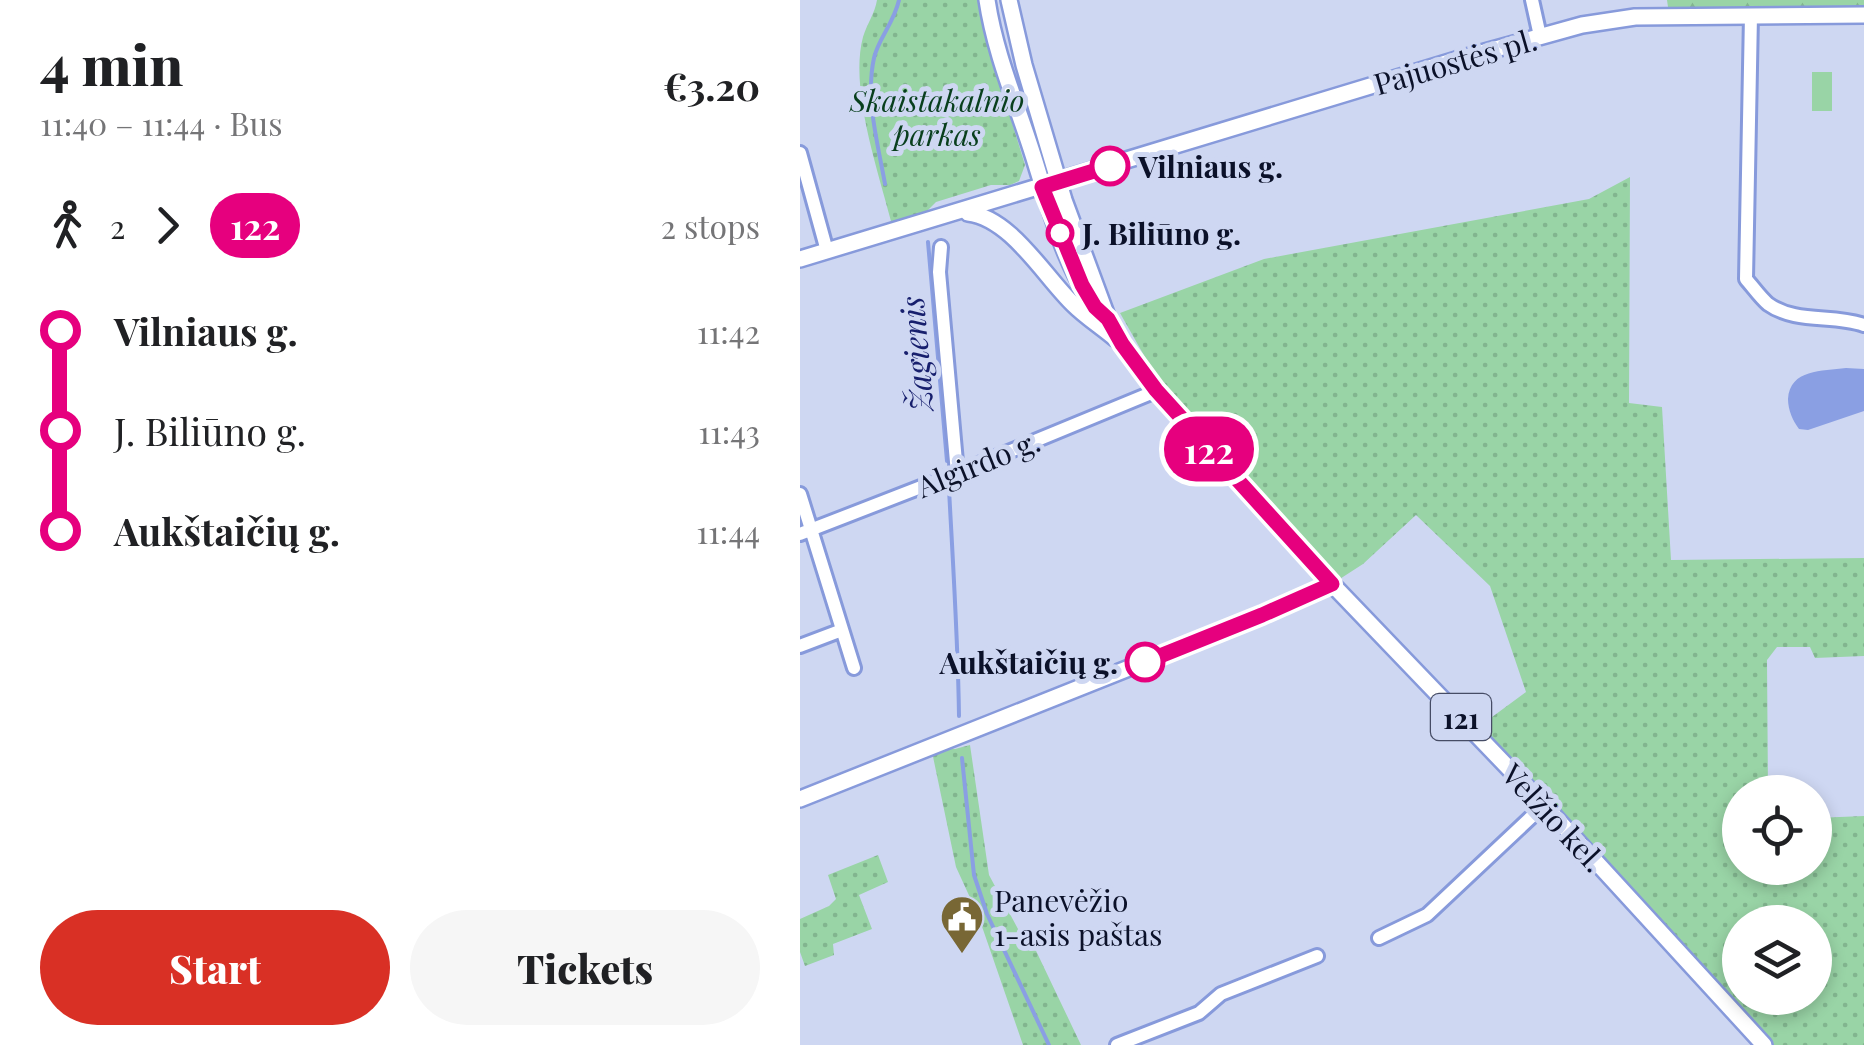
<!DOCTYPE html>
<meta charset="utf-8">
<style>
:root{--surface:#fff;--page:#f6f6f6;--text:#202124;--muted:#757577;--accent:#d93025}
body{margin:0;font-family:"Playfair Display",serif;background:var(--page);color:var(--text);height:100vh;display:flex;flex-direction:column;font-size:38px;white-space:nowrap}
*{box-sizing:border-box;margin:0}
p{font-size:32px;color:var(--muted)}
.icon{flex:none;width:55px;height:55px;fill:none;stroke:currentColor;stroke-width:2;stroke-linecap:round;stroke-linejoin:round}
.map{position:relative;flex:1;overflow:hidden}
.side{display:flex;flex-direction:column;background:var(--surface);width:800px}
.side>*{flex:none}
.badge{padding:0 20px;border-radius:32px;font-size:35px;line-height:65px}
.tools{position:absolute;left:922px;top:775px;display:grid;gap:20px}
.tools a{display:grid;place-items:center;width:110px;height:110px;border-radius:50%;background:var(--surface);box-shadow:0 5px 15px #0003;font-size:50px}
.map>.badge{position:absolute;translate:-50% -50%;box-shadow:0 0 0 5px #fff}
.legs{display:flex;align-items:center;gap:15px;height:110px;padding:0 40px;font-size:32px}
.legs p{margin-inline-start:auto}
.headline{display:flex;align-items:center;justify-content:space-between;height:170px;padding:0 40px}
h1{font-size:55px;font-weight:800;line-height:75px}
.button{display:flex;gap:20px;margin-top:auto;padding:20px 40px}
.button a{flex:1;height:115px;border-radius:60px;background:var(--accent);color:#fff;font-size:40px;font-weight:800;line-height:115px;text-align:center}
.button a+a{background:var(--page);color:var(--text)}
ul{padding:0 40px;list-style:none}
li{display:flex;align-items:center;gap:35px;height:100px;font-size:38px}
li i{display:grid;place-items:center;width:15px;height:100%;margin:0 12px;background:currentColor}
li i::after{content:'';width:25px;height:25px;margin:-12px;border:8px solid;border-radius:50%;background:var(--surface)}
li p{margin-inline-start:auto}
li:first-child i{background:linear-gradient(#0000 50%,currentColor 0)}
li:last-child i{background:linear-gradient(currentColor 50%,#0000 0)}
main{display:flex;flex:1;min-height:0}
.map>svg:first-child{display:block}
.grass{fill:url(#grass-dots);fill-rule:evenodd}
.forest{fill:url(#forest-firs)}
.garden{fill:#99d4a6}
.water{fill:#8a9fe3}
.lines{fill:none;stroke-linecap:round;stroke-linejoin:round}
.stream{stroke:#8a9fe3;stroke-width:4}
.minor-casing{stroke:#879adb;stroke-width:18}
.major-casing{stroke:#879adb;stroke-width:20}
.minor{stroke:#fff;stroke-width:12}
.major{stroke:#fff;stroke-width:15}
.line-1-casing{stroke:#fff;stroke-width:22}
.line-1{stroke:#e6007e;stroke-width:15}
.stop-1-dot{fill:#fff;stroke:#e6007e;stroke-width:5}
.labels{text-anchor:middle;dominant-baseline:central;stroke-width:10;stroke-linejoin:round;paint-order:stroke}
.shield{fill:#ced7f2;stroke:#464c65;stroke-width:2.5}
.shield-label{font-size:28px;font-weight:bold;fill:#0b1129}
.street-label{font-size:30px;fill:#0b1129;stroke:#ced7f2}
.park-label{font-size:30px;font-style:italic;fill:#083f1d;stroke:#ced7f2}
.stop-label{font-size:30px;font-weight:bold;fill:#0b1129;stroke:#ced7f2;text-anchor:start}
.poi-label{font-size:30px;fill:#0b1129;stroke:#ced7f2;text-anchor:start}
.water-label{font-size:32px;font-style:italic;fill:#171f6d;stroke:#ced7f2}
</style>
<main>
<section class="side">
<div class="headline"><div><h1>4 min</h1><p>11:40 – 11:44 · Bus</p></div><b>€3.20</b></div>
<div class="legs"><svg class="icon" aria-label="walk" viewBox="0 0 24 24"><circle cx="13" cy="4" r="2"/><path d="M13 8l-2 6 4 7M11 14l-3 7M7 12l3-4h3l4 4"/></svg>2<svg class="icon" aria-label="forward" viewBox="0 0 24 24"><path d="M9 5l7 7-7 7"/></svg><b class="badge" style="background:#e6007e;color:#fff">122</b><p>2 stops</p></div>
<ul>
<li><i style="color:#e6007e"></i><b>Vilniaus g.</b><p>11:42</p></li>
<li><i style="color:#e6007e"></i><span>J. Biliūno g.</span><p>11:43</p></li>
<li><i style="color:#e6007e"></i><b>Aukštaičių g.</b><p>11:44</p></li>
</ul>
<div class="button"><a>Start</a><a>Tickets</a></div>
</section>
<div class="map">
<svg width="1064" height="1045" viewBox="0 0 1064 1045">
<defs>
<pattern id="grass-dots" width="8" height="8" patternUnits="userSpaceOnUse" patternTransform="scale(2.5)"><rect width="8" height="8" fill="#99d4a6"/><path d="M2 2h.1M6 6h.1" fill="none" stroke="#82b58f" stroke-width="1.8" stroke-linecap="round"/></pattern>
<pattern id="forest-firs" width="22" height="20" patternUnits="userSpaceOnUse" patternTransform="scale(2.5)"><rect width="22" height="20" fill="#99d4a6"/><path d="M5 1l3.5 6h-7zM16 11l3.5 6h-7z" fill="#82b58f"/></pattern>
</defs>
<rect width="100%" height="100%" fill="#ced7f2"/>
<path class="grass" d="M77 0H181L189 47 225 165 219 181 210 185H191L136 202 124 214 92 225C79 173 49 89 63 37 67 24 75 13 77 0Z
M830 177 829 403 862 407 871 560 1064 558V656L1015 658 1010 647H977L967 660 968 792H940V868H1015V818L1064 816V1045H961L673 731 726 692 690 586 616 515 563 564 532 584 374 401 350 366 320 313 464 259 789 199ZM940 922H1015V998H940Z
M170 745 189 875 218 929 228 934 281 1045H223L178 915 156 867 131 747 155 749Z
M78 855 88 882 59 895 72 929 33 944 34 955 5 966 0 952V919L29 906 36 899 28 875Z"/>
<path class="forest" d="M867 0H1064V15H951L894 7H868Z"/>
<path class="garden" d="M1012 72H1032V111H1012Z"/>
<path class="water" d="M1046 368 1064 369V411L1008 430 999 429C993 421 988 410 988 399 990 369 1022 371 1046 368Z"/>
<g class="lines">
<path class="stream" d="M85 184C78 144 65 99 74 58 78 39 94 23 99 0
M128 242 147 461
M149 489C153 565 158 640 159 716
M162 758 174 875 187 914 249 1045"/>
<g class="minor-casing">
<path id="minor" d="M732 0 740 36
M951 15 946 279C953 287 960 297 968 304 996 324 1033 314 1064 325
M0 153 27 251
M141 247 139 272 157 473
M0 494 54 668
M0 534 157 473 356 391
M0 646 42 630
M579 938 627 915 744 805
M317 1045 399 1013 421 994 517 956"/>
</g>
<g class="major-casing">
<path id="major" d="M187 0C195 54 217 104 233 155 248 202 269 284 305 316
M209 0 224 65 264 200 308 319 322 344 356 391 532 584 744 805 964 1045
M168 213C211 218 244 276 273 304 286 317 302 327 316 339
M0 259 656 60 782 25 835 17 1064 15
M0 799 462 615 532 584"/>
</g>
<use href="#minor" class="minor"/>
<use href="#major" class="major"/>
</g>
<g class="lines">
<g class="line-1-casing">
<path id="line-1" d="M310 166 242 187 282 285 295 307 308 319 322 344 356 390 532 584 462 615 345 662"/>
</g>
<use href="#line-1" class="line-1"/>
</g>
<defs>
<g id="civic-pin" transform="scale(2.25)"><path d="M0 17L-7.5 6A9.5 9.5 0 1 1 7.5 6Z" fill="#786735" stroke="#ced7f2"/><path d="M-.6-6.5H3V-4.5H.6V-3L4-1V1h2V6H-6V1h2V-1L-.6-3ZM-1.2 2.5V6h2.4V2.5Z" fill="#fff"/></g>
</defs>
<g fill-rule="evenodd">
<use href="#civic-pin" x="162" y="917"/>
</g>
<g class="stop-1-dot">
<circle cx="310" cy="166" r="18"/>
<circle cx="260" cy="233" r="12"/>
<circle cx="345" cy="662" r="18"/>
</g>
<g class="labels">
<rect class="shield" x="631" y="694" width="60" height="46" rx="8"/>
<g class="shield-label">
<text x="661" y="717">121</text>
</g>
<g class="street-label">
<text transform="translate(655 61) rotate(-16)">Pajuostės pl.</text>
<text transform="translate(178 463) rotate(-22)">Algirdo g.</text>
<text transform="translate(754 817) rotate(47)">Velžio kel.</text>
</g>
<g class="park-label">
<text x="137" y="100">Skaistakalnio<tspan x="137" dy="34">parkas</tspan></text>
</g>
<g class="stop-label">
<text x="338" y="166">Vilniaus g.</text>
<text x="282" y="233">J. Biliūno g.</text>
<text x="318" y="662" text-anchor="end">Aukštaičių g.</text>
</g>
<g class="poi-label">
<text x="194" y="900">Panevėžio<tspan x="194" dy="34">1-asis paštas</tspan></text>
</g>
<g class="water-label">
<text transform="translate(115 354) rotate(-95)">Žagienis</text>
</g>
</g>
</svg>
<div class="tools">
<a><svg class="icon" aria-label="locate" viewBox="0 0 24 24"><circle cx="12" cy="12" r="6"/><path d="M12 2v4M12 18v4M2 12h4M18 12h4"/></svg></a>
<a><svg class="icon" aria-label="layers" viewBox="0 0 24 24"><path d="M12 4l9 5-9 5-9-5zM3 14l9 5 9-5"/></svg></a>
</div>
<b class="badge" style="left:409px;top:449px;background:#e6007e;color:#fff">122</b>
</div>
</main>
